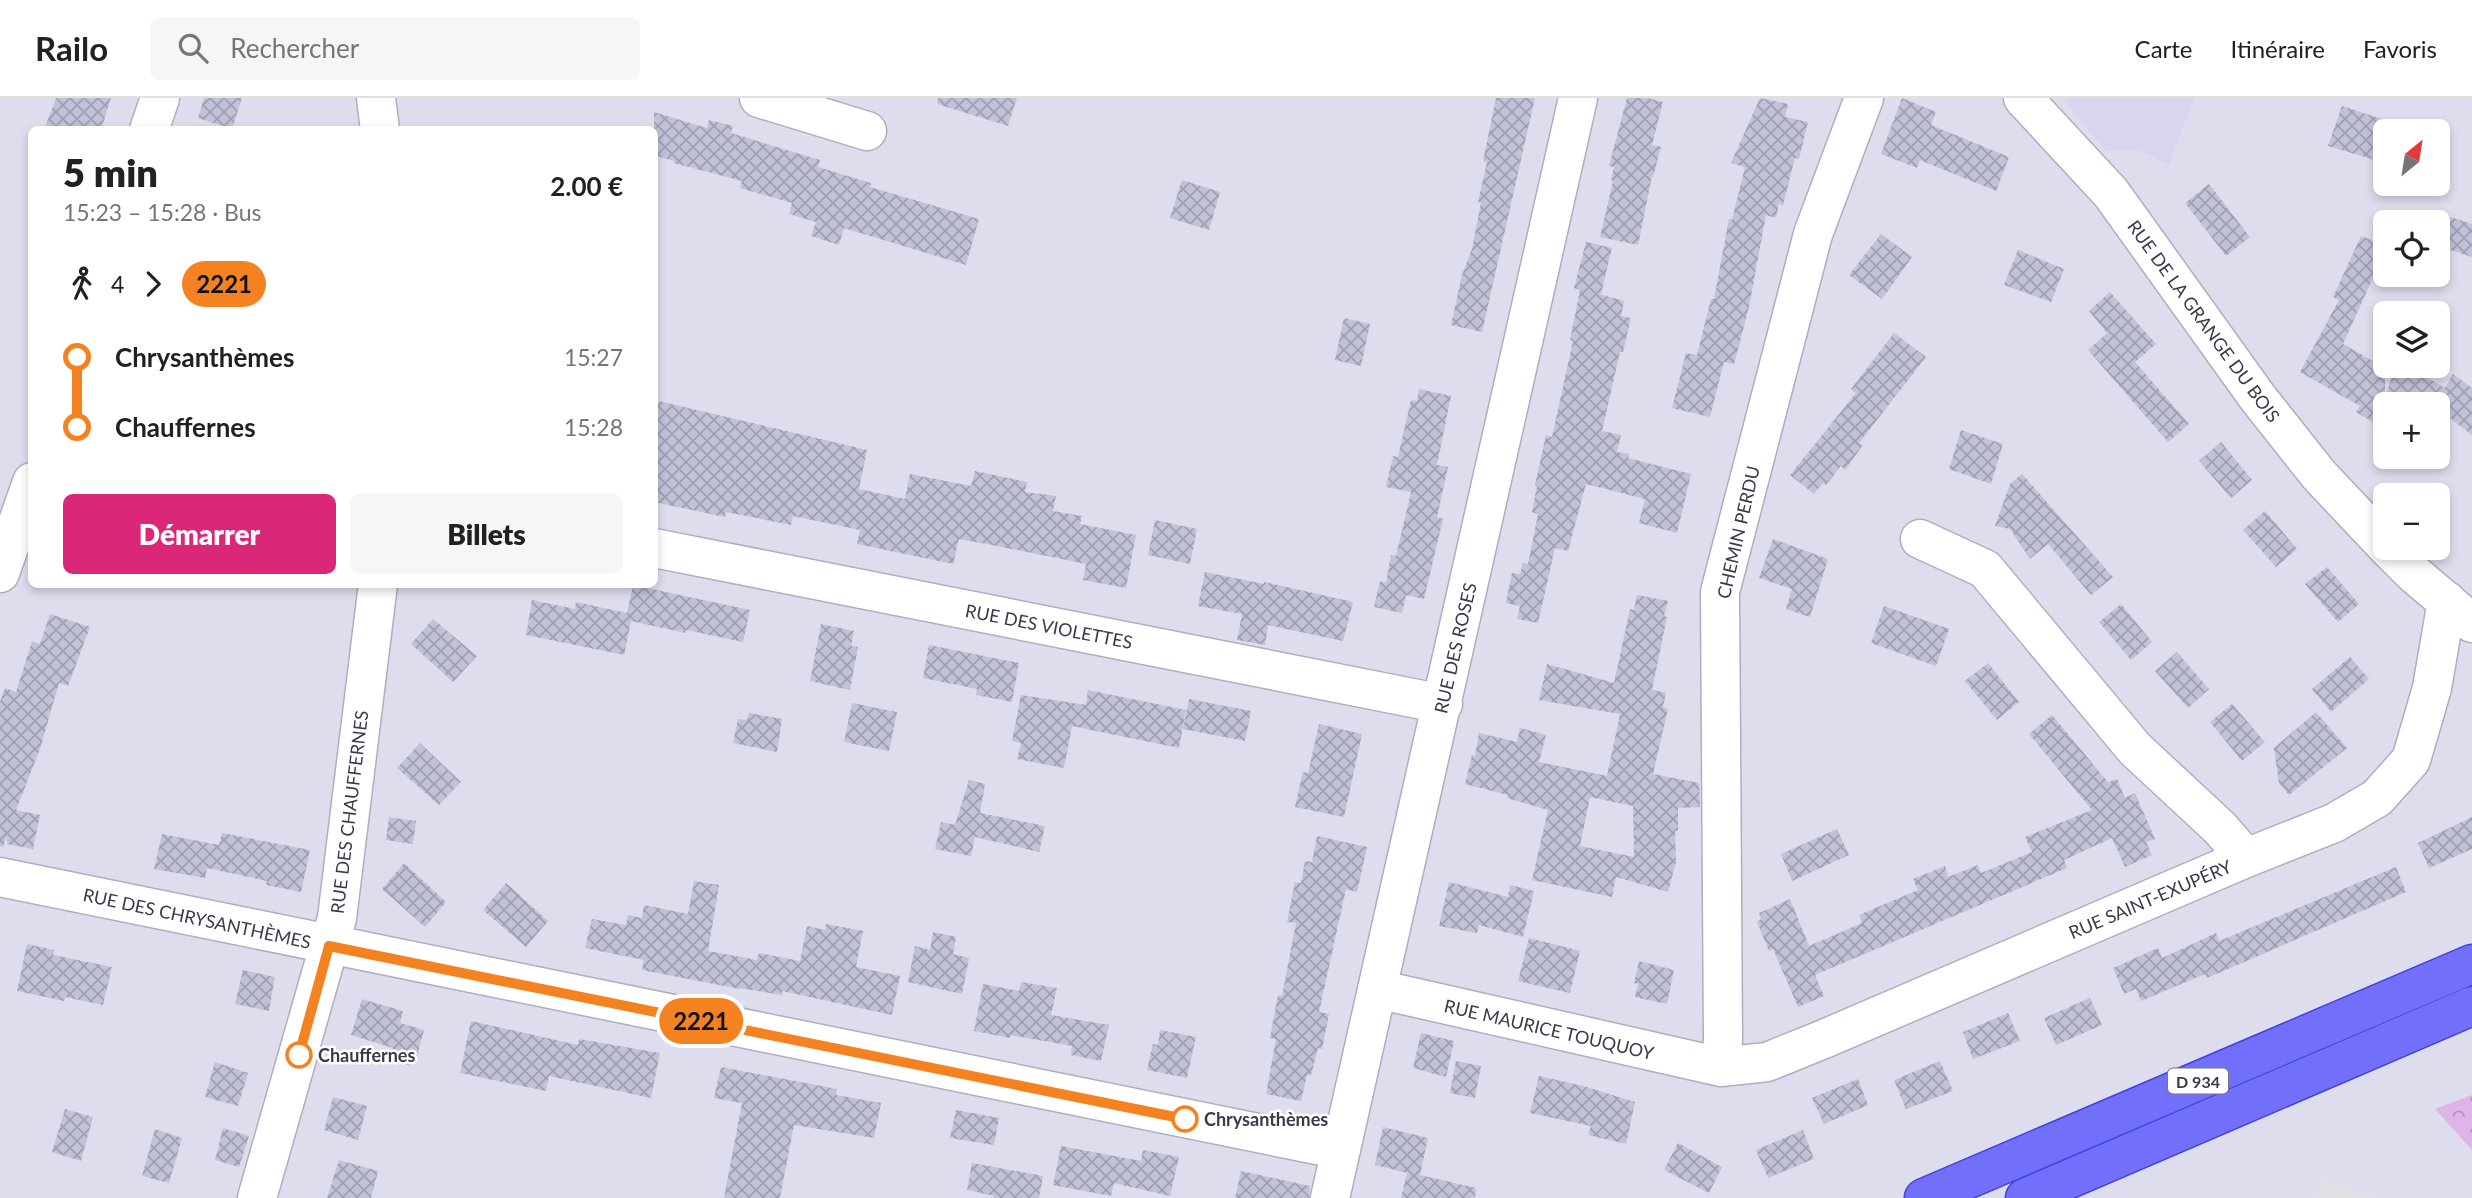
<!DOCTYPE html>
<html lang="fr">
<meta charset="utf-8">
<style>
:root{--surface:#fff;--page:#f6f6f6;--text:#202124;--muted:#757577;--line:#e0e0e0;--accent:#db2777}
body{margin:0;font-family:Lato,sans-serif;background:var(--page);color:var(--text);height:100vh;display:flex;flex-direction:column;font-size:26px;white-space:nowrap}
*{box-sizing:border-box;margin:0}
p{font-size:23px;color:var(--muted)}
.icon{flex:none;width:38px;height:38px;fill:none;stroke:currentColor;stroke-width:2;stroke-linecap:round;stroke-linejoin:round}
.map{position:relative;flex:1;overflow:hidden}
.sheet{position:absolute;left:28px;top:28px;width:630px;height:462px;display:flex;flex-direction:column;background:var(--surface);border-radius:10px;box-shadow:0 4px 10px #0003}
.sheet>*{flex:none}
.badge{padding:0 14px;border-radius:23px;font-size:24px;line-height:46px}
.needle{width:46px;rotate:30deg}
.controls{position:absolute;left:2373px;top:21px;display:grid;gap:14px}
.controls a{display:grid;place-items:center;width:77px;height:77px;border-radius:10px;background:var(--surface);box-shadow:0 4px 10px #0003;font-size:35px}
.map>.badge{position:absolute;translate:-50% -50%;box-shadow:0 0 0 4px #fff}
.legs{display:flex;align-items:center;gap:10px;height:77px;padding:0 35px;font-size:23px}
.legs p{margin-inline-start:auto}
.headline{display:flex;align-items:center;justify-content:space-between;height:119px;padding:0 35px}
h1{font-size:38px;font-weight:800;line-height:52px}
.button{display:flex;gap:14px;margin-top:auto;padding:14px 35px}
.button a{flex:1;height:80px;border-radius:10px;background:var(--accent);color:#fff;font-size:28px;font-weight:800;line-height:80px;text-align:center}
.button a+a{background:var(--page);color:var(--text)}
ul{padding:0 35px;list-style:none}
li{display:flex;align-items:center;gap:24px;height:70px;font-size:26px}
li i{display:grid;place-items:center;width:10px;height:100%;margin:0 9px;background:currentColor}
li i::after{content:'';width:18px;height:18px;margin:-9px;border:5px solid;border-radius:50%;background:var(--surface)}
li p{margin-inline-start:auto}
li:first-child i{background:linear-gradient(#0000 50%,currentColor 0)}
li:last-child i{background:linear-gradient(currentColor 50%,#0000 0)}
header{display:flex;align-items:center;gap:42px;box-sizing:border-box;height:98px;padding:0 35px;background:var(--surface);border-bottom:2px solid var(--line)}
header strong{font-size:33px}
nav{display:flex;gap:38px;margin-inline-start:auto;font-size:24px}
.search{width:490px;height:63px;background:var(--page);display:flex;align-items:center;gap:18px;box-sizing:border-box;padding:0 24px;border-radius:10px;color:var(--muted);font-size:26px}
.map>svg:first-child{display:block}
.residential{fill:#dedded;fill-rule:evenodd}
.education{fill:#d7d6ee}
.park{fill:url(#park-crowns)}
.parking{fill:#dfe0e4}
.building{fill:url(#building-cross-hatch);fill-rule:evenodd}
.lines{fill:none;stroke-linecap:round;stroke-linejoin:round}
.minor-casing{stroke:#aeaec1;stroke-width:41}
.highway-casing{stroke:#3f42dc;stroke-width:41}
.minor{stroke:#fff;stroke-width:38}
.highway{stroke:#7270fb;stroke-width:38}
.line-1-casing{stroke:#fff;stroke-width:16}
.line-1{stroke:#f58220;stroke-width:10}
.stop-1-dot{fill:#fff;stroke:#f58220;stroke-width:3.5}
.labels{text-anchor:middle;dominant-baseline:central;stroke-width:5;stroke-linejoin:round;paint-order:stroke}
.shield{fill:#fff;stroke:#747580;stroke-width:2}
.shield-label{font-size:16px;font-weight:bold;fill:#393a4a}
.street-label{font-size:18px;fill:#393a4a;stroke:#fff}
.stop-label{font-size:18px;font-weight:bold;fill:#393a4a;stroke:#fff;text-anchor:start}
</style>
<header>
<strong>Railo</strong>
<div class="search"><svg class="icon" aria-label="search" viewBox="0 0 24 24"><circle cx="10" cy="10" r="6"/><path d="M15 15l6 6"/></svg>Rechercher</div>
<nav><a>Carte</a><a>Itinéraire</a><a>Favoris</a></nav>
</header>
<div class="map">
<svg width="2472" height="1100" viewBox="0 0 2472 1100">
<defs>
<pattern id="park-crowns" width="20" height="18" patternUnits="userSpaceOnUse" patternTransform="scale(1.75)"><rect width="20" height="18" fill="#deb5e8"/><path d="M2 6a3 3 0 1 1 6 0M12 15a3 3 0 1 1 6 0" fill="none" stroke="#b594be"/></pattern>
<pattern id="building-cross-hatch" width="8" height="8" patternUnits="userSpaceOnUse" patternTransform="scale(1.75)"><rect width="8" height="8" fill="#c1c2d7"/><path d="M0 0l8 8M0 8l8-8" fill="none" stroke="#9e9fb0"/></pattern>
</defs>
<rect width="100%" height="100%" fill="#ecebf5"/>
<path class="residential" d="M0 0H2472V1100H0ZM32 32H654V486H32ZM2385 33H2438V86H2385ZM2385 124H2438V177H2385ZM2385 215H2438V268H2385ZM2385 306H2438V359H2385ZM2385 397H2438V450H2385Z"/>
<path class="education" d="M2062 0H2194L2169 67 2141 53H2106Z"/>
<path class="park" d="M2472 997V1052L2435 1011Z"/>
<path class="parking" d="M2322 1081 2375 1100H2315Z"/>
<path class="building" d="M56 0H111L101 32H44Z
M204 0H242L232 31 198 20Z
M938 0H1017L1008 28 937 6Z
M1496 0H1535L1482 234 1451 227 1462 177 1472 151 1481 105 1478 104 1487 64 1483 63Z
M1627 0H1648L1663 4 1652 47 1661 49 1653 79 1652 78 1638 147 1600 139 1613 83 1611 82 1614 69 1609 68Z
M1760 0 1788 6 1785 19 1808 24 1799 61 1795 60 1783 107 1779 106 1776 120 1766 117 1749 209 1734 266 1724 264 1710 319 1672 310 1686 255 1697 257 1711 201H1714L1729 121 1732 122 1745 69 1731 65Z
M1902 0 1936 14 1931 27 2009 59 1996 93 1920 62 1917 70 1881 56Z
M2342 8 2385 22V65L2328 48Z
M654 14 707 30 709 22 733 28 731 35 820 62 818 69 871 85 870 89 979 121 966 167 844 130 839 147 811 138 816 124 789 116 792 105 740 90 742 83 674 65V63L654 57Z
M1182 82 1220 94 1209 132 1170 120Z
M2209 86 2250 139 2226 158 2185 105Z
M2438 115 2472 126V159L2438 148Z
M1881 136 1912 159 1882 201 1849 177Z
M2361 138 2385 147V153L2343 246 2382 268 2385 264V301L2395 268H2408L2445 290 2453 276 2472 290V337L2438 311V306H2385V331L2356 314 2360 308 2300 274 2339 202 2333 199Z
M1586 144 1612 150 1601 196 1592 194 1624 203 1621 218 1631 220 1623 254H1620L1602 333 1621 337 1617 354 1629 356 1628 360 1691 376 1677 435 1639 425 1645 401 1586 386 1568 453 1555 450 1538 525 1517 521 1520 508 1506 505 1512 475 1520 476 1523 465 1528 466 1538 416 1532 414 1537 388 1535 387 1546 337 1552 339 1573 243 1570 242 1580 192 1574 190Z
M2018 152 2064 171 2051 204 2004 187Z
M2110 194 2156 246 2135 264 2189 326 2168 344 2088 252 2107 235 2089 213Z
M1344 220 1370 226 1361 268 1335 262Z
M1894 235 1926 259 1859 345 1863 347 1845 372 1841 368 1826 387 1823 385 1814 396 1790 377 1856 295 1851 291Z
M1419 291 1451 298 1437 367 1448 369 1437 419 1443 421 1424 501 1406 497 1402 515 1374 509 1380 483 1386 485 1391 457 1396 458 1411 394 1386 389 1393 358 1398 359 1411 302 1417 303Z
M654 302 867 352 859 391 905 401 910 376 971 388 975 373 1027 384 1025 394 1056 398 1053 413 1082 418 1080 426 1136 437 1126 490 1083 482 1086 466 992 447 959 441 953 466 857 446 860 432 793 418 791 427 726 414 725 419 654 404Z
M1961 332 2003 346 1991 386 1949 371Z
M2221 344 2252 382 2231 400 2199 363Z
M2022 376 2113 479 2091 497 2048 446 2030 461 2010 431 1995 428 2010 386Z
M2265 413 2297 451 2276 469 2243 432Z
M1155 422 1197 431 1190 466 1148 457Z
M1773 441 1828 461 1810 519 1786 511 1792 491 1759 480Z
M2327 469 2359 506 2338 524 2305 486Z
M1205 474 1264 486V484L1353 504 1343 543 1268 527 1265 547 1237 542 1242 516 1198 508Z
M633 487 750 512 743 544 686 532 685 535 631 523 624 557 526 537 532 502 575 511 576 504 627 515Z
M1637 497 1668 503 1664 518 1667 519 1652 592 1666 595 1663 609 1668 611 1653 676 1699 685 1700 709 1678 710V733H1675L1676 764 1668 794 1616 779 1612 799 1532 782 1548 712 1507 700 1508 697 1465 686 1472 657 1475 658 1479 635 1517 644 1520 630 1546 637 1539 664 1607 678 1620 616 1539 602 1547 566 1614 585 1630 511 1634 512ZM1590 699 1633 708 1634 759 1580 748Z
M2121 506 2152 544 2131 562 2099 524Z
M1884 508 1949 531 1936 568 1871 545Z
M50 516 90 529 68 588 59 585 40 651 16 712 40 717 33 751 7 746V738L3 749 0 748V604L5 590 16 594 32 543 40 546Z
M433 521 477 558 453 584 411 546Z
M821 526 854 533 851 548 858 549 850 592 810 583Z
M929 547 1019 565 1012 604 976 597 977 591 923 580Z
M2177 554 2209 591 2188 610 2155 573Z
M2350 559 2369 581 2331 614 2312 591Z
M1988 565 2019 604 1997 622 1965 583Z
M1088 592 1186 612 1179 650 1072 628 1064 670 1017 661 1021 645 1012 643 1021 597 1086 607Z
M1189 601 1251 613 1245 643 1183 631Z
M852 605 897 614 889 653 844 644Z
M2232 606 2265 644 2242 663 2210 624Z
M2316 614 2347 650 2289 697 2279 685 2274 650Z
M749 615 782 621 777 654 733 645 738 621 747 622Z
M2052 617 2108 684 2117 681 2125 700 2135 695 2155 741 2146 744 2152 757 2125 769 2112 740 2064 762 2067 770 1815 877 1824 898 1798 909 1773 851 1769 853 1757 824 1761 821 1759 815 1790 801 1809 848 1862 825 1859 817 1918 792 1913 781 1945 768 1948 779 1978 767 1981 775 2032 754 2025 739 2092 712 2029 636Z
M1319 626 1362 636 1344 719 1295 709 1303 674 1308 675Z
M420 645 461 684 439 707 397 670Z
M969 682 985 686 980 715 1045 728 1039 754 975 739 971 758 935 751 941 724 955 727Z
M389 719 416 723 413 746 386 742Z
M2472 719V751L2429 770 2418 745Z
M1837 731 1849 757 1792 783 1781 756Z
M222 735 310 752 301 794 266 787 267 783 207 770 205 780 154 771 162 736 219 747Z
M1317 738 1367 749 1357 794 1346 791 1319 914 1329 916 1322 951 1318 950 1311 977H1307L1301 1003 1266 996 1276 941 1270 940 1278 897 1282 898 1296 825 1287 824 1295 784 1301 785 1305 763 1312 764Z
M404 765 446 804 425 829 382 791Z
M2396 769 2406 794 2207 880 2205 876 2141 903 2136 891 2124 896 2113 870 2158 850 2162 860 2216 835 2219 843Z
M694 783 719 787 708 853 757 862 759 855 800 863 807 828 825 832 826 826 863 833 856 869 900 878 892 917 782 893V897L740 890V891L642 872 644 862 585 850 592 821 626 827 628 817 642 820 644 807 688 816Z
M1449 784 1508 799 1510 787 1534 793 1523 839 1479 827 1477 835 1439 828Z
M506 785 548 823 526 849 483 812Z
M933 834 956 839 953 856 969 860 962 896 908 884 915 848 930 852Z
M1529 840 1580 853 1570 895 1518 883Z
M27 846 54 852 53 857 112 869 103 907 65 899 64 903 17 893Z
M1639 863 1674 872 1667 906 1635 899 1638 886 1634 885Z
M243 872 275 879 269 913 235 906Z
M1021 884 1057 890 1051 917 1109 927 1101 963 1071 957 1072 948 1010 937V940L974 933 983 886 1019 893Z
M2090 900 2102 927 2056 947 2044 920Z
M362 901 403 913 400 925 424 932 416 962H414L411 968 390 960 393 950 351 937Z
M2008 915 2020 943 1973 961 1963 934Z
M471 923 578 947 579 941 660 955 651 1000 549 978 546 993 460 975Z
M1160 932 1196 939 1187 980 1147 972 1153 946 1158 947Z
M1421 935 1454 943 1446 979 1413 970Z
M1456 963 1481 968 1475 1000 1450 995Z
M1940 963 1953 993 1906 1011 1894 982Z
M215 964 248 975 238 1008 205 999Z
M721 969 837 991 836 997 881 1005 874 1040 794 1027 780 1100H724L742 1005 714 1000Z
M1539 978 1583 988 1635 1004 1626 1046 1588 1037 1591 1028 1530 1015Z
M1858 981 1868 1007 1824 1026 1812 1000Z
M333 999 367 1008 358 1042 324 1032Z
M65 1011 93 1019 81 1063 52 1054Z
M956 1012 999 1020 994 1047 950 1040Z
M1383 1029 1428 1040 1420 1077 1476 1090 1475 1100H1401L1407 1075 1375 1067Z
M223 1030 249 1038 239 1069 215 1062Z
M155 1031 182 1040 169 1085 142 1078Z
M1803 1032 1814 1061 1768 1080 1756 1052Z
M1678 1045 1722 1069 1709 1095 1664 1072Z
M1061 1048 1141 1063 1143 1052 1179 1059 1170 1098 1114 1085 1111 1098 1053 1087Z
M339 1062 378 1073 371 1100H327Z
M972 1065 1043 1078 1039 1100H993L994 1098 967 1092Z
M1241 1073 1310 1088 1309 1100H1235Z"/>
<g class="lines">
<g class="minor-casing">
<path id="minor" d="M376 0 380 32
M759 0 867 33
M2023 0 2111 95 2258 300 2319 377 2385 447
M149 32 160 0
M1920 441 1985 471 2135 651 2220 730 2246 760
M654 450 1443 606
M2388 450 2414 476 2472 525
M0 475 32 384
M0 779 1341 1052
M1377 891 1721 969 1767 964 1824 941 2246 760 2334 725 2377 700 2411 662 2432 590 2447 503
M1721 969 1723 942 1720 494 1813 136 1864 0
M257 1100 337 820 378 486
M1330 1100 1578 0"/>
</g>
<g class="highway-casing">
<path id="highway" d="M1924 1100 2472 866
M2025 1100 2472 908"/>
</g>
<use href="#minor" class="minor"/>
<use href="#highway" class="highway"/>
</g>
<g class="lines">
<g class="line-1-casing">
<path id="line-1" d="M299 957 329 848 1185 1021"/>
</g>
<use href="#line-1" class="line-1"/>
</g>
<g class="stop-1-dot">
<circle cx="299" cy="957" r="12"/>
<circle cx="1185" cy="1021" r="12"/>
</g>
<g class="labels">
<rect class="shield" x="2168" y="970.5" width="60" height="25" rx="5"/>
<g class="shield-label">
<text x="2198" y="983">D 934</text>
</g>
<g class="street-label">
<text transform="translate(2204 223) rotate(54)">RUE DE LA GRANGE DU BOIS</text>
<text transform="translate(1738 434) rotate(-77)">CHEMIN PERDU</text>
<text transform="translate(1049 528) rotate(11)">RUE DES VIOLETTES</text>
<text transform="translate(1455 550) rotate(-77)">RUE DES ROSES</text>
<text transform="translate(349 714) rotate(-83)">RUE DES CHAUFFERNES</text>
<text transform="translate(2150 801) rotate(-23)">RUE SAINT-EXUPÉRY</text>
<text transform="translate(197 820) rotate(12)">RUE DES CHRYSANTHÈMES</text>
<text transform="translate(1549 931) rotate(13)">RUE MAURICE TOUQUOY</text>
</g>
<g class="stop-label">
<text x="318" y="957">Chauffernes</text>
<text x="1204" y="1021">Chrysanthèmes</text>
</g>
</g>
</svg>
<div class="controls">
<a><svg class="needle" viewBox="-14 -14 28 28"><path d="M0-13l5 13h-10z" fill="#e53935"/><path d="M0 13l5-13h-10z" fill="#757577"/></svg></a>
<a><svg class="icon" aria-label="locate" viewBox="0 0 24 24"><circle cx="12" cy="12" r="6"/><path d="M12 2v4M12 18v4M2 12h4M18 12h4"/></svg></a>
<a><svg class="icon" aria-label="layers" viewBox="0 0 24 24"><path d="M12 4l9 5-9 5-9-5zM3 14l9 5 9-5"/></svg></a>
<a>+</a>
<a>−</a>
</div>
<b class="badge" style="left:701px;top:923px;background:#f58220;color:#111">2221</b>
<section class="sheet">
<div class="headline"><div><h1>5 min</h1><p>15:23 – 15:28 · Bus</p></div><b>2.00 €</b></div>
<div class="legs"><svg class="icon" aria-label="walk" viewBox="0 0 24 24"><circle cx="13" cy="4" r="2"/><path d="M13 8l-2 6 4 7M11 14l-3 7M7 12l3-4h3l4 4"/></svg>4<svg class="icon" aria-label="forward" viewBox="0 0 24 24"><path d="M9 5l7 7-7 7"/></svg><b class="badge" style="background:#f58220;color:#111">2221</b></div>
<ul>
<li><i style="color:#f58220"></i><b>Chrysanthèmes</b><p>15:27</p></li>
<li><i style="color:#f58220"></i><b>Chauffernes</b><p>15:28</p></li>
</ul>
<div class="button"><a>Démarrer</a><a>Billets</a></div>
</section>
</div>
